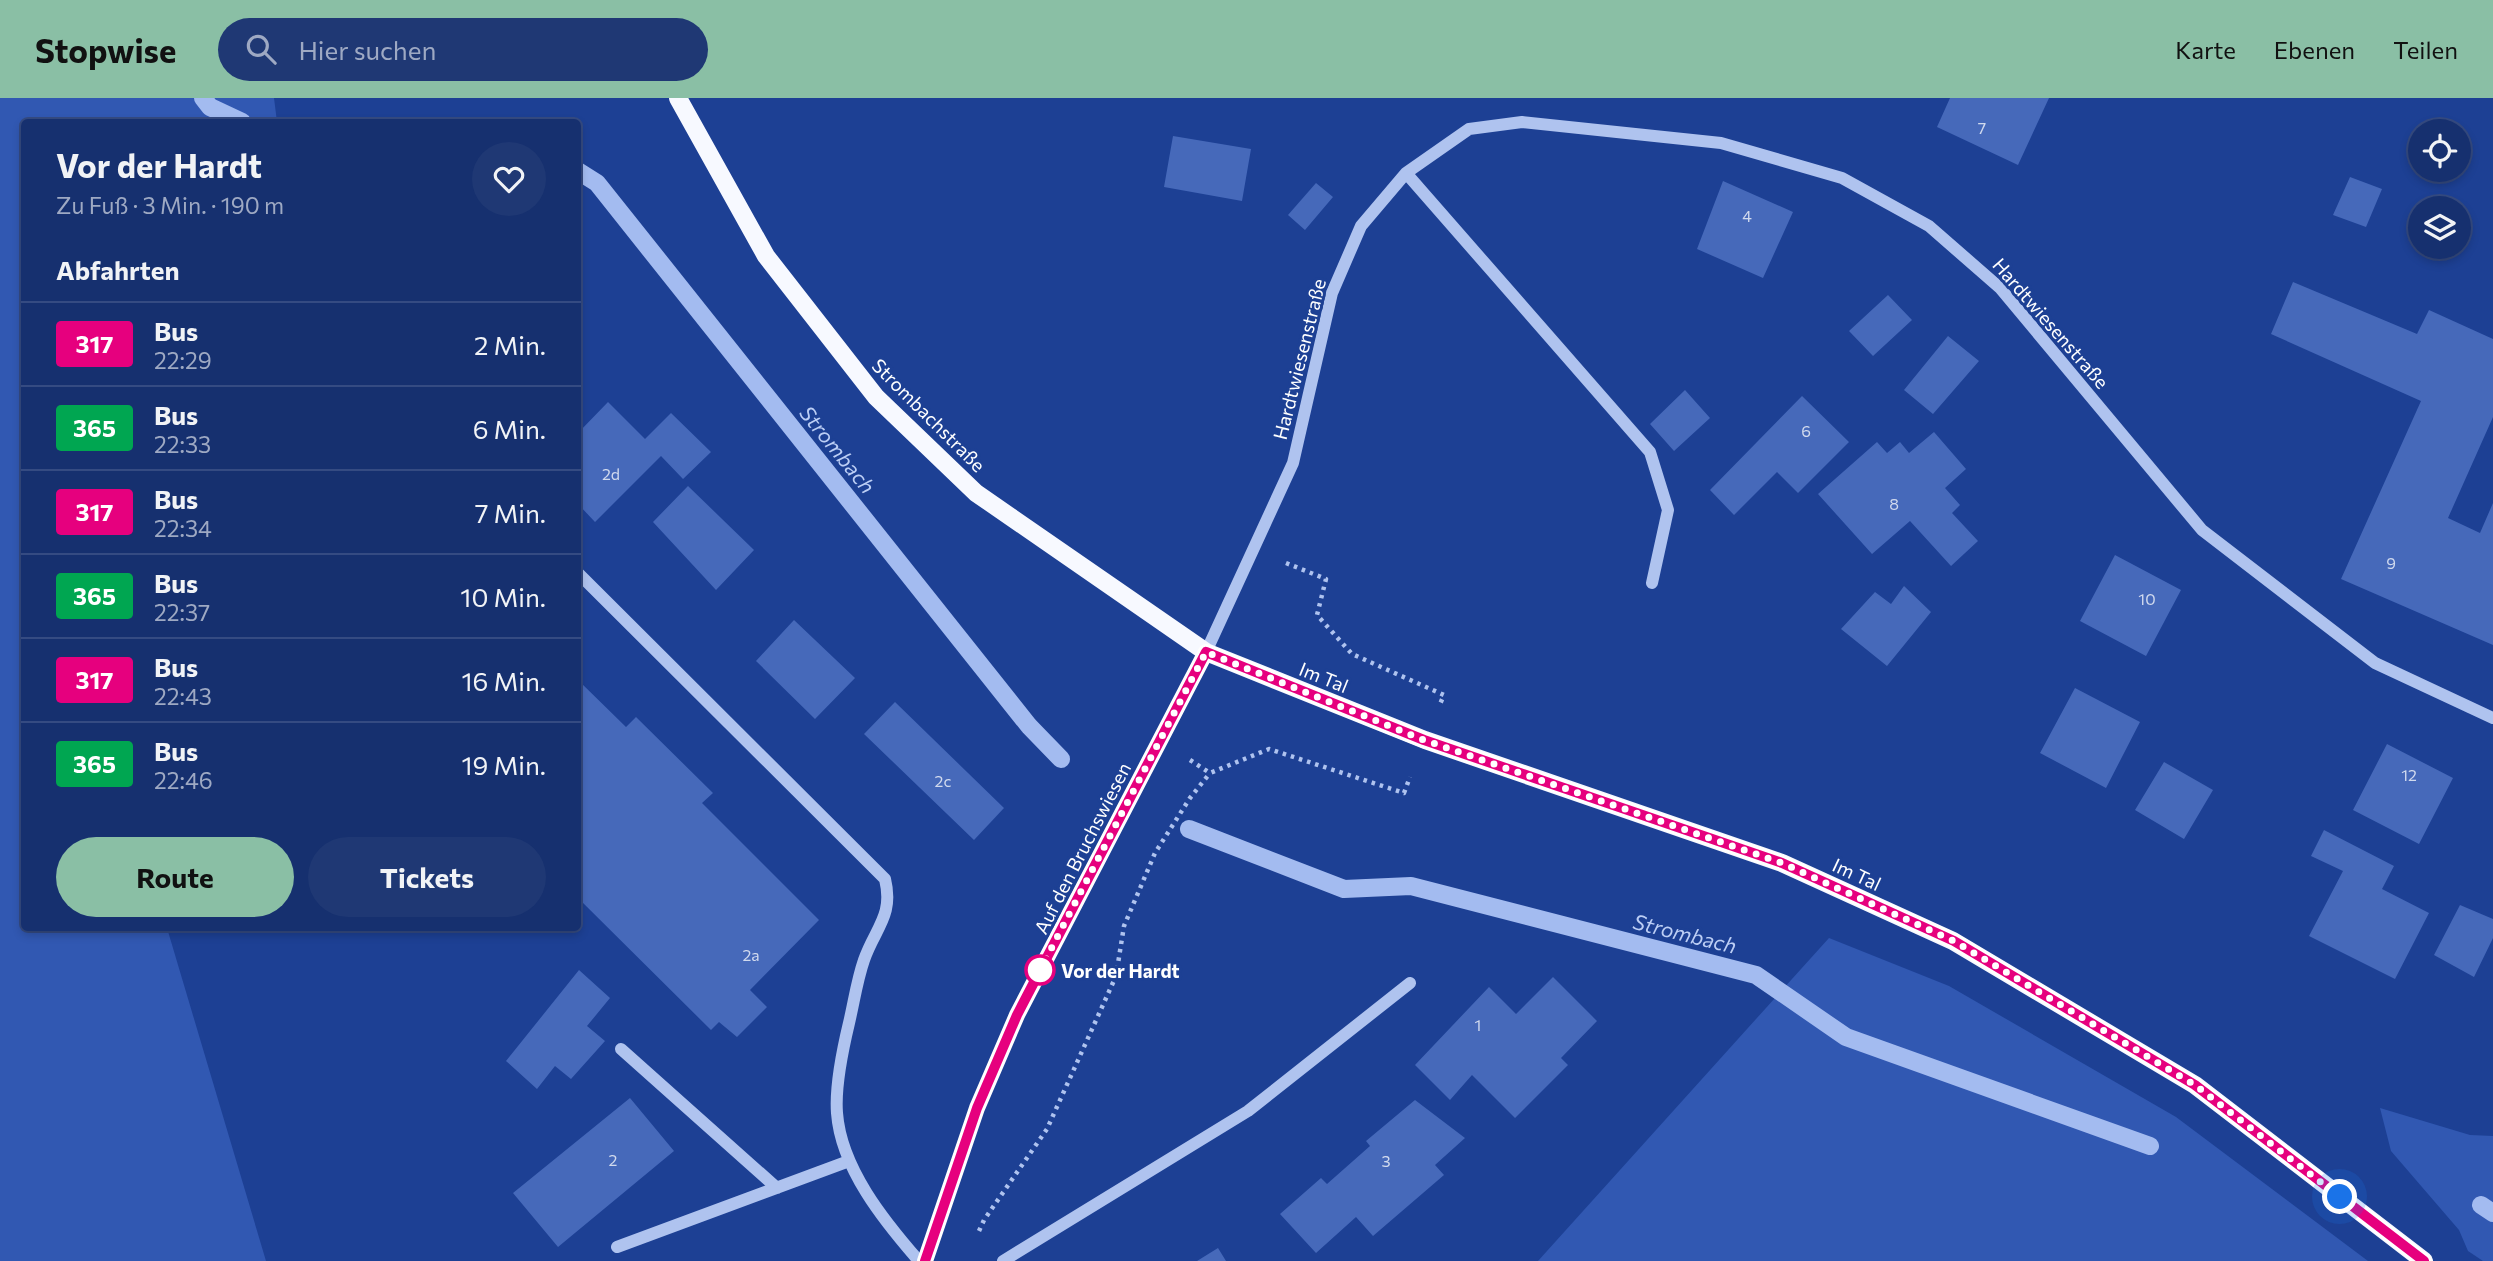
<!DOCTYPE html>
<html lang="de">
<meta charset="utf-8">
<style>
:root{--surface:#16306f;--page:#1f3874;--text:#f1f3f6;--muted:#9ea9c3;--line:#354b82;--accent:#8abfa5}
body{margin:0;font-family:Commissioner,sans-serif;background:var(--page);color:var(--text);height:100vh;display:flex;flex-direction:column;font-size:26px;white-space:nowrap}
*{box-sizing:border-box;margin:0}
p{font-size:23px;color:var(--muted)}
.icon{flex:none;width:38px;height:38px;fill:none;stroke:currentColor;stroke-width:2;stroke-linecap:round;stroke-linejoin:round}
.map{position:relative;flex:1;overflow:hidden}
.panel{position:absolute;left:21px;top:21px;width:560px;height:812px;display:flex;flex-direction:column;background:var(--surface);border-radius:7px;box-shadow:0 4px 10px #0003,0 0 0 2px var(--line)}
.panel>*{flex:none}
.badge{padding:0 14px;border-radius:5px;font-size:24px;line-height:46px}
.controls{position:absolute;left:2408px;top:21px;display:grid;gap:14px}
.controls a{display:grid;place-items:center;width:63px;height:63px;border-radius:50%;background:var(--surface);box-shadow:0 4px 10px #0003,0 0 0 2px var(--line);font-size:35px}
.you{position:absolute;width:35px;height:35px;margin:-18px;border:5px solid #fff;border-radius:50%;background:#1a73e8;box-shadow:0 0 0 10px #1a73e833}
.map>.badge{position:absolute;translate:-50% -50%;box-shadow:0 0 0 4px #fff}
h2{padding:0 35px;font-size:26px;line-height:63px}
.round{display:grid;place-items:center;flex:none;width:74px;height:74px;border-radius:37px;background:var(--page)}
.overview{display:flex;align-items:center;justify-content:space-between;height:119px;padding:0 35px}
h1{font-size:33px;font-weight:700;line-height:52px}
.action{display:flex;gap:14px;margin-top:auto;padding:14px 35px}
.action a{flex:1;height:80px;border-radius:42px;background:var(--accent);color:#111;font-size:28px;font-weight:700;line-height:80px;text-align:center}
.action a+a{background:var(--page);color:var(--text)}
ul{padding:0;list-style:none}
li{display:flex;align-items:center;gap:21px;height:84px;padding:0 35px;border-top:2px solid var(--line)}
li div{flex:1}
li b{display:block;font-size:26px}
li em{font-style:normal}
li .badge{min-width:77px;font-weight:700;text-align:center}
header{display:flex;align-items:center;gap:42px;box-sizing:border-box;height:98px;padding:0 35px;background:var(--accent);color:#111}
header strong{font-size:33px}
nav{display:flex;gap:38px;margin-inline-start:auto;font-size:24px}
.search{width:490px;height:63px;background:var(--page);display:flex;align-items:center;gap:18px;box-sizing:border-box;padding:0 24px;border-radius:38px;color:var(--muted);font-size:26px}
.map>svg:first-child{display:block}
.green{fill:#3158b2}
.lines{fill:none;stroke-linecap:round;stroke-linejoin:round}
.stream{stroke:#a3bbf0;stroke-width:18}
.building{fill:#4669ba}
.path{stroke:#afc3ef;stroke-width:4.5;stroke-dasharray:3.5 5;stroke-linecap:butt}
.minor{stroke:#afc3ef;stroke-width:12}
.major{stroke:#f7f9ff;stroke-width:18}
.line-casing{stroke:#fff;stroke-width:16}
.line{stroke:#e6007e;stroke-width:10}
.walk{stroke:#fff;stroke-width:7;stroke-dasharray:0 12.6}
.stop-dot{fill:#fff;stroke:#e6007e;stroke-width:3.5}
.labels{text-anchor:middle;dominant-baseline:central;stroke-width:6;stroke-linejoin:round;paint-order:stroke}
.number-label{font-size:16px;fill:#d1daee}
.street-label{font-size:19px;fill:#fff;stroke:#1d4094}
.stop-label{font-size:19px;font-weight:bold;fill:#fff;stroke:#1d4094;text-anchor:start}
.water-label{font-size:21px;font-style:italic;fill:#bccef5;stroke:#1d4094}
</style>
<header>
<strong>Stopwise</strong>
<div class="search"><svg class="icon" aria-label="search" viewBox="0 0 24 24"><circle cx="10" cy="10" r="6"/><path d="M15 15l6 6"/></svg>Hier suchen</div>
<nav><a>Karte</a><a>Ebenen</a><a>Teilen</a></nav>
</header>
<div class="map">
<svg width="2493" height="1163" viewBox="0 0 2493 1163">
<rect width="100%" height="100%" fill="#1d4094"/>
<path class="green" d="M0 0H274L277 24H24V830H167L266 1163H0Z
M1829 840 1949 888 2176 1019 2368 1163H1538Z
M2380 1010 2470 1037 2493 1038V1163H2483L2468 1153 2459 1132 2391 1053Z"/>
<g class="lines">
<path class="stream" d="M203 0 210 9 242 24
M578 73 597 85 1029 628 1061 661
M1189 731 1344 791 1411 788 1756 877 1846 939 2150 1048
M2481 1107 2493 1115"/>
</g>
<path class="building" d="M1950 0H2049L2018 67 1937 29Z
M1173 38 1251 51 1242 103 1164 89Z
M2350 79 2382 91 2366 129 2333 117Z
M1723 83 1793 114 1763 180 1697 151Z
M1316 85 1333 99 1305 132 1288 117Z
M2293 184 2417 236 2429 212 2493 241V319L2448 420 2480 435 2493 405V547L2341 481 2421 303 2271 236Z
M1888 197 1912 222 1873 258 1849 233Z
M1948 238 1979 263 1933 316 1904 292Z
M1685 292 1710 320 1674 353 1650 326Z
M1802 298 1849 344 1798 395 1777 374 1734 417 1710 392Z
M608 304 645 341 671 315 711 354 683 381 661 358 595 424 578 406V335Z
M1934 334 1966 371 1945 390 1960 407 1952 415 1978 443 1951 468 1910 423 1872 456 1818 396 1877 344 1887 355 1900 344 1909 355Z
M688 388 754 452 716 492 653 424Z
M2115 457 2181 492 2146 558 2080 523Z
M1904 488 1931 514 1887 568 1841 531 1875 494 1891 506Z
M794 522 855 580 815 621 756 563Z
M578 582 626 629 636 619 713 695 702 705 819 822 750 892 767 909 737 939 719 924 711 932 578 800Z
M2075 590 2140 624 2106 690 2040 655Z
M895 604 1004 710 974 742 864 636Z
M2387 646 2453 680 2419 746 2353 712Z
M2164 664 2213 692 2184 741 2135 712Z
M2324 732 2394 768 2382 791 2429 815 2395 881 2309 838 2343 773 2311 758Z
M2460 807 2493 821V840L2474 879 2434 857Z
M579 872 610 900 587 928 605 943 571 981 555 968 537 991 506 963Z
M1553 879 1597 923 1561 960 1568 967 1515 1020 1472 977 1450 1002 1415 967 1489 889 1516 916Z
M630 1000 674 1053 558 1149 513 1095Z
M1415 1002 1465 1040 1435 1067 1444 1077 1373 1138 1356 1119 1316 1155 1280 1116 1321 1080 1327 1086 1370 1048 1366 1043Z
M1218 1150 1226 1163H1197Z"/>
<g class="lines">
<path class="path" d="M1286 465 1326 481 1317 517 1352 556 1444 597 1440 606
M1190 662 1210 675 1269 651 1404 695 1410 679
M979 1133 984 1122 1047 1031 1116 878 1124 828 1155 755 1190 700 1210 675"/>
<path class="minor" d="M1406 75 1650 354 1668 412 1652 485
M578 475 885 781C894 818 875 830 864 862 857 882 854 904 849 925 843 950 835 989 837 1015 841 1070 884 1123 919 1163
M621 951 777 1090
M617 1149 849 1063
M925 1163 977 1011 1017 917 1206 554 1293 365 1332 195 1361 128 1406 75 1469 31 1522 24 1721 45 1842 80 1929 128 2000 190 2202 432 2375 565 2493 620
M1003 1163 1248 1013 1410 885"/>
<path class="major" d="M678 0 766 158 876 299 976 395 1206 554 1425 642 1782 765 1953 843 2195 987 2424 1163"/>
</g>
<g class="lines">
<g class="line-casing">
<path id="line" d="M925 1163 977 1010 1017 917 1206 554 1424 642 1782 765 1954 843 2195 987 2424 1163"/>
</g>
<use href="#line" class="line"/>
<path class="walk" d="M1040 872 1206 554 1424 642 1782 765 1954 843 2195 987 2340 1099"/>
</g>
<circle class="stop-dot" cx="1040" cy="872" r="14"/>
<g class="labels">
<g class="number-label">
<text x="1982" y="29">7</text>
<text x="1747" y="117">4</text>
<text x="1806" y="332">6</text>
<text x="611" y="375">2d</text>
<text x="1894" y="405">8</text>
<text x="2391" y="464">9</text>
<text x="2147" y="500">10</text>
<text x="2409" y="676">12</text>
<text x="943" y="682">2c</text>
<text x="751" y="856">2a</text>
<text x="1478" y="926">1</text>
<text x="613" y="1061">2</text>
<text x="1386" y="1062">3</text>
</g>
<g class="street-label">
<text transform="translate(2051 225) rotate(49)">Hardtwiesenstraße</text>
<text transform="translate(1299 261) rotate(-76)">Hardtwiesenstraße</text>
<text transform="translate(929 317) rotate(45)">Strombachstraße</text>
<text transform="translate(1324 579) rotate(22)">Im Tal</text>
<text transform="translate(1082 750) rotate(-63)">Auf den Bruchswiesen</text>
<text transform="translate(1857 776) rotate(25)">Im Tal</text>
</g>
<g class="stop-label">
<text x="1061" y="872">Vor der Hardt</text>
</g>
<g class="water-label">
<text transform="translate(838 351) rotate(51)">Strombach</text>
<text transform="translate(1685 835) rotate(14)">Strombach</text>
</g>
</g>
</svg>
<div class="controls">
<a><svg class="icon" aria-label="locate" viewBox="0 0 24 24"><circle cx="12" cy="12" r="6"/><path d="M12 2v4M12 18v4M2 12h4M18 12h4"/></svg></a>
<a><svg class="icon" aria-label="layers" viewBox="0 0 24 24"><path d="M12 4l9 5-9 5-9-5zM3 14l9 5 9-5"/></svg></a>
</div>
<div class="you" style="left:2340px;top:1099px"></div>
<section class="panel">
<div class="overview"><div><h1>Vor der Hardt</h1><p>Zu Fuß · 3 Min. · 190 m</p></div><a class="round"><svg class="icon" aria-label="heart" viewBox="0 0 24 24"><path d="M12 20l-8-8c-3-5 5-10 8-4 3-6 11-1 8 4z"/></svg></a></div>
<h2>Abfahrten</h2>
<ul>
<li><span class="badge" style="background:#e6007e;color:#fff">317</span><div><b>Bus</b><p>22:29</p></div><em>2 Min.</em></li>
<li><span class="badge" style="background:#00a651;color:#fff">365</span><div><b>Bus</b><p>22:33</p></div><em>6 Min.</em></li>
<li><span class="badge" style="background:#e6007e;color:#fff">317</span><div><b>Bus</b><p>22:34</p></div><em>7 Min.</em></li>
<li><span class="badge" style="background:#00a651;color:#fff">365</span><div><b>Bus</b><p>22:37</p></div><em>10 Min.</em></li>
<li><span class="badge" style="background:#e6007e;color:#fff">317</span><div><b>Bus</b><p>22:43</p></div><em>16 Min.</em></li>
<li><span class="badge" style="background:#00a651;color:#fff">365</span><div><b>Bus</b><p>22:46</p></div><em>19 Min.</em></li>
</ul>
<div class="action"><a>Route</a><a>Tickets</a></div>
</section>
</div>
